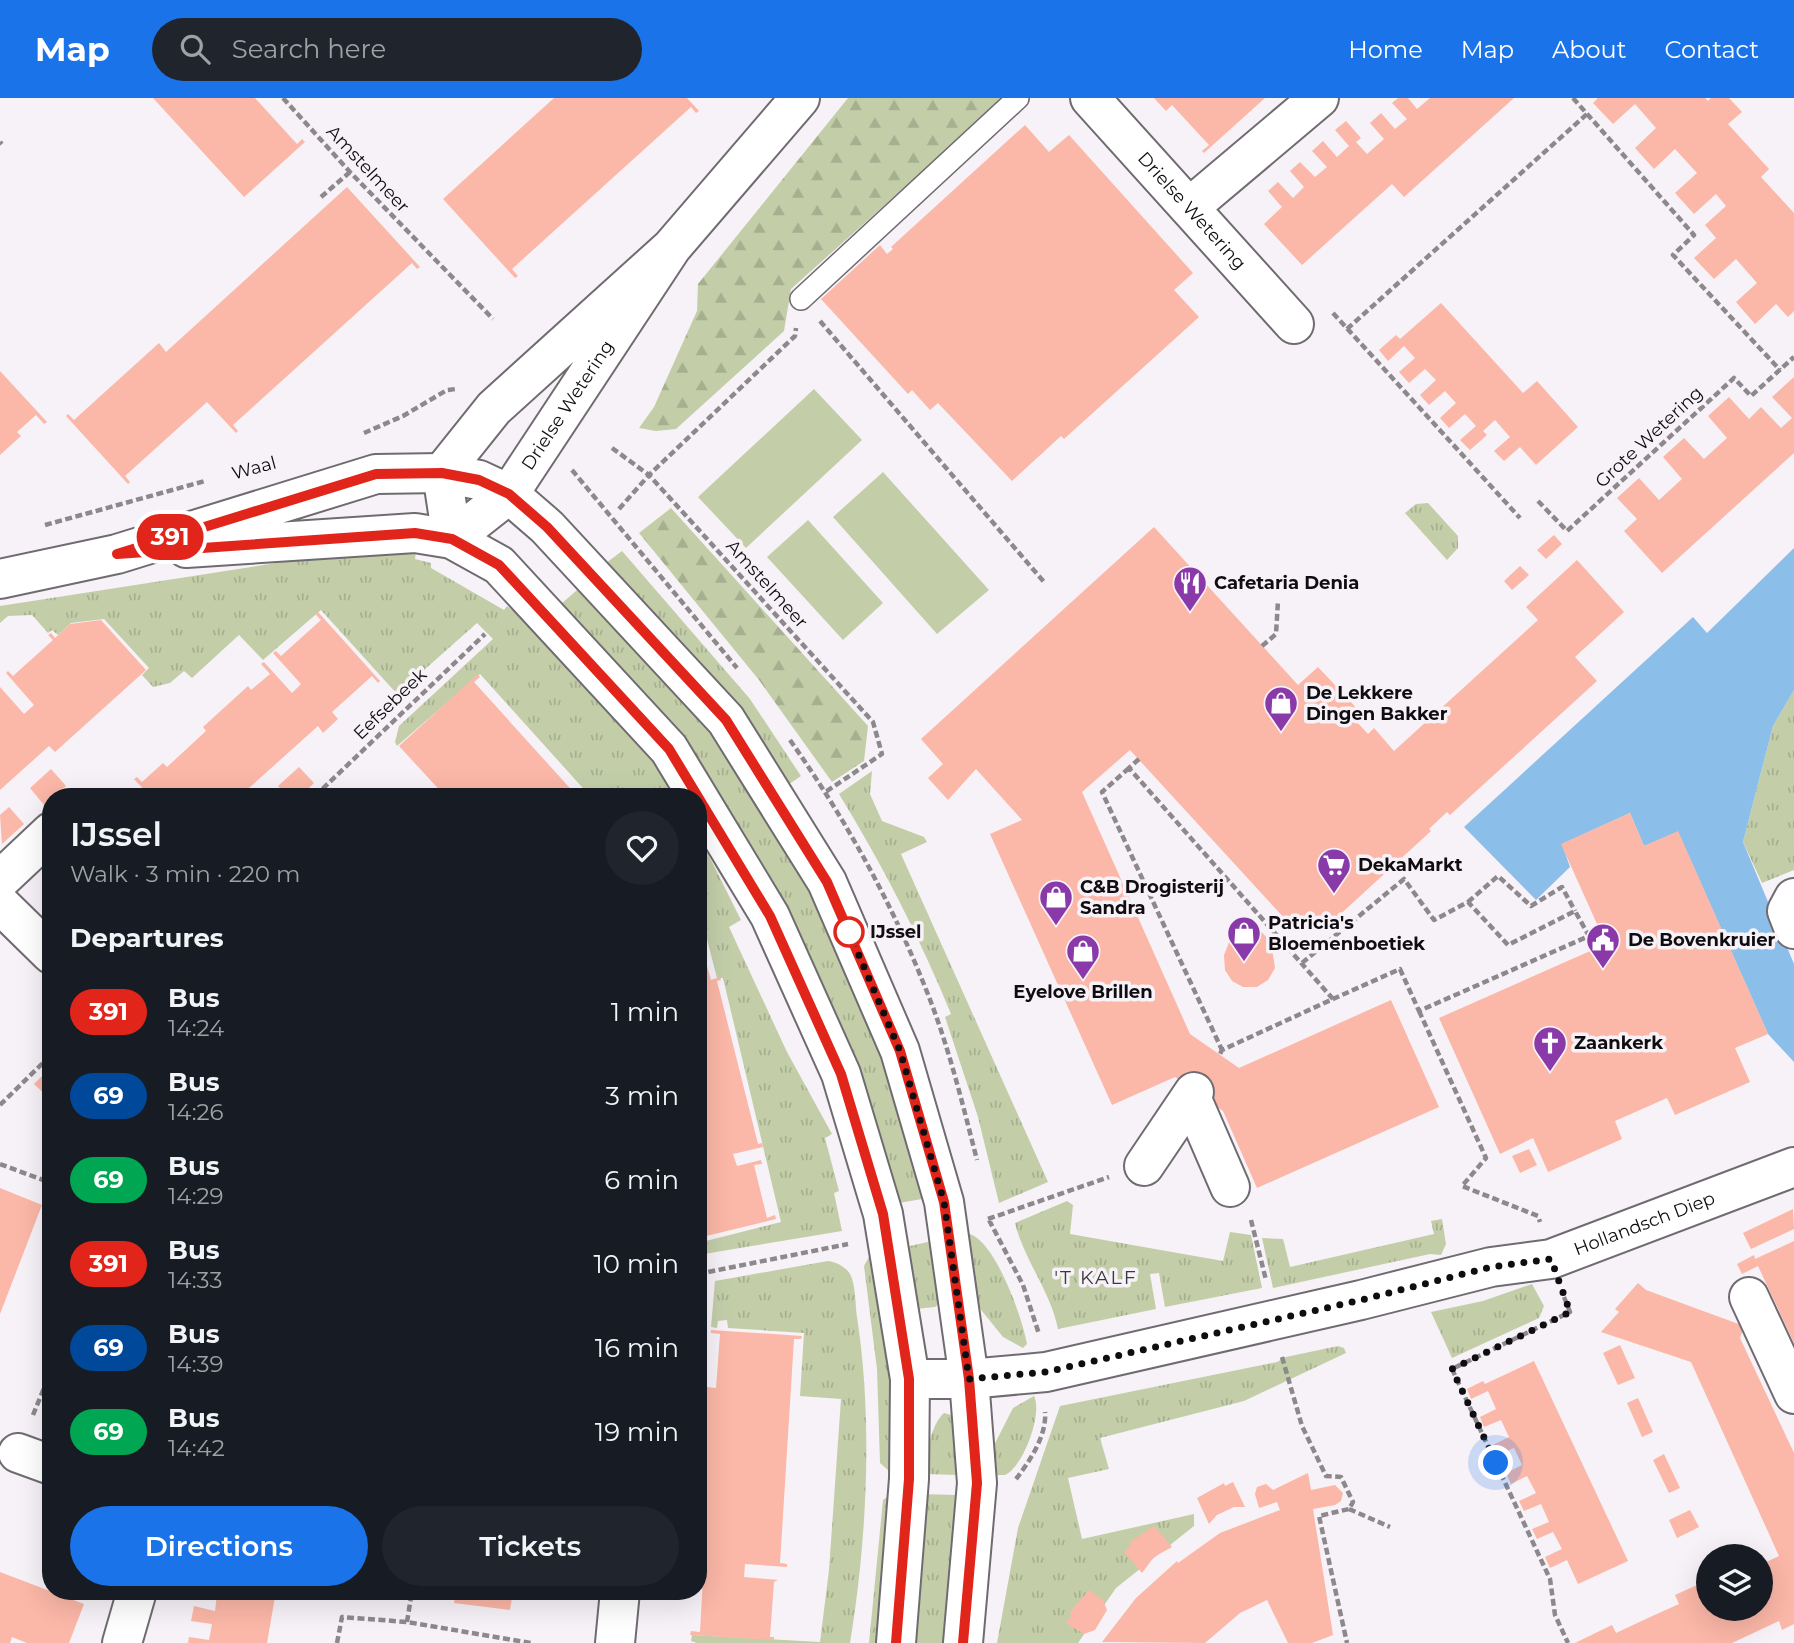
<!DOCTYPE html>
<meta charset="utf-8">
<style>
:root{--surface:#171b24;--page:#20242c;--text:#f1f3f6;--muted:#9ea1a6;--accent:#1a73e8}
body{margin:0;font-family:Montserrat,sans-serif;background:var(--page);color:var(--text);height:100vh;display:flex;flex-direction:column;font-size:26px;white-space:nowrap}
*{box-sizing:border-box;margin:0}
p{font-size:23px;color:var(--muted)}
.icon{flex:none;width:38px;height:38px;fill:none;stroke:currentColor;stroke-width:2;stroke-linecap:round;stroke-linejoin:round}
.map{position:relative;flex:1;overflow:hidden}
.sheet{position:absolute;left:42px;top:690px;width:665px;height:812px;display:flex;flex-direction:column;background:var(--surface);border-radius:28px;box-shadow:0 7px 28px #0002}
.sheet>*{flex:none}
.badge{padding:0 14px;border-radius:23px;font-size:24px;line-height:46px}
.controls{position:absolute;left:1696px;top:1446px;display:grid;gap:14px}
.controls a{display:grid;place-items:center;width:77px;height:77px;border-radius:50%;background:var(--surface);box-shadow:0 7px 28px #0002;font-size:35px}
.you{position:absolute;width:35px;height:35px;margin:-18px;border:5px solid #fff;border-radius:50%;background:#1a73e8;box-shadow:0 0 0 10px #1a73e833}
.map>.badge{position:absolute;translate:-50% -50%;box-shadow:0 0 0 4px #fff}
h2{padding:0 28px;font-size:26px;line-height:63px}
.round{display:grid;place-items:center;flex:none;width:74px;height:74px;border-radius:37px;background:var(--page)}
.overview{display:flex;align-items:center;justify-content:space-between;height:119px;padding:0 28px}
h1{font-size:33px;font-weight:600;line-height:52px}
.action{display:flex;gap:14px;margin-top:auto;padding:14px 28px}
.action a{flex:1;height:80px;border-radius:42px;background:var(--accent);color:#fff;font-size:28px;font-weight:600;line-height:80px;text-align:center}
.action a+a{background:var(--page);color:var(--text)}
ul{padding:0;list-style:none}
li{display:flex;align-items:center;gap:21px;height:84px;padding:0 28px}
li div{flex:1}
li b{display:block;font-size:26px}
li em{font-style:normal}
li .badge{min-width:77px;font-weight:700;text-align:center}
header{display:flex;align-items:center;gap:42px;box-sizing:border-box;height:98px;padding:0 35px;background:var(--accent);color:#fff}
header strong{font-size:33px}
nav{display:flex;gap:38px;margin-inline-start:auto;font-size:24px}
.search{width:490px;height:63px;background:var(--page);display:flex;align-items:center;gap:18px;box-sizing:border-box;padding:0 24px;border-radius:38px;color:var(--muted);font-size:26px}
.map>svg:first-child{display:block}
.grass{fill:url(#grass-tufts)}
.forest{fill:url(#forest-firs)}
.garden{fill:#c3cea9}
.water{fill:#8cbeea}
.building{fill:#fbb7a7}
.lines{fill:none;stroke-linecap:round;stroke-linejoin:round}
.lane-casing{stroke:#706b70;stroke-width:24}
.street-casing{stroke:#706b70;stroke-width:42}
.secondary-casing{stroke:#706b70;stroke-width:42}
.path{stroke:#8c888c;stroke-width:4.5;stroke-dasharray:7 3.5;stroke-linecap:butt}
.lane{stroke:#fff;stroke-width:21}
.street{stroke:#fff;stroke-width:38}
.secondary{stroke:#fff;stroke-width:38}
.line-casing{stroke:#fff;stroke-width:16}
.line{stroke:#e1251b;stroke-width:10}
.walk{stroke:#0f0d0f;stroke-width:7;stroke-dasharray:0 12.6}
.stop-dot{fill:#fff;stroke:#e1251b;stroke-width:3.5}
.labels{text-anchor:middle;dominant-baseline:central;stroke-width:7;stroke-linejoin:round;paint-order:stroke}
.street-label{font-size:18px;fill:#0f0d0f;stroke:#f7f2f7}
.poi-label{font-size:18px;font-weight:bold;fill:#0f0d0f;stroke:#f7f2f7;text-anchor:start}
.stop-label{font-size:18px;font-weight:bold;fill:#0f0d0f;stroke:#f7f2f7;text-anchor:start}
.neighbourhood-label{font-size:19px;letter-spacing:2px;fill:#3c383c;stroke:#f7f2f7}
</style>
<header>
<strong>Map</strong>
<div class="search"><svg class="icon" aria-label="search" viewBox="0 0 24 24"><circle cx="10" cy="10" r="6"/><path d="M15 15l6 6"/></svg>Search here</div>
<nav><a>Home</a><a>Map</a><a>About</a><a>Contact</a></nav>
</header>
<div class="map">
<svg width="1794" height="1545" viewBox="0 0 1794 1545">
<defs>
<pattern id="grass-tufts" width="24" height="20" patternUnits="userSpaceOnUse" patternTransform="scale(1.75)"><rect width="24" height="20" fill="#c3cea9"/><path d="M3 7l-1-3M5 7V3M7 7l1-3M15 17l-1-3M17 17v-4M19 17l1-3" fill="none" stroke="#a6b090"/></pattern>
<pattern id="forest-firs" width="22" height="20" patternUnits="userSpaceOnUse" patternTransform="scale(1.75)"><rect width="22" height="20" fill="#c3cea9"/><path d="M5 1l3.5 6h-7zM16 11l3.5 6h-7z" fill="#a6b090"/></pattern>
</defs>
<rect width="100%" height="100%" fill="#f7f2f7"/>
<path class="grass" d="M1428 405 1458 438V450L1447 462 1405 415 1416 406Z
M416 453 415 461 431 465V470L504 512 507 508 518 517 525 513 630 630 680 698H590L480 576 397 648 395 644 399 628 493 541 477 525 397 596 321 512 263 562 239 537 192 580 184 573 170 585 153 589 142 577 149 570 104 521 71 525 58 537 52 532 48 535 32 517 8 518 0 525V508L341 455Z
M622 453 750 601 801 678 779 693 598 471Z
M584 486 715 636 794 756 860 889 928 1100 887 1107 804 863 553 513Z
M1794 592V772L1762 785 1743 744 1773 628Z
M872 673 870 696 882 723 924 739 927 744 901 756 1048 1084 999 1105 978 1019 945 919 951 916C920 840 882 766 839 696Z
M698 736 741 822 729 829 787 954 832 1036 825 1040 839 1093 834 1095 842 1133 698 1157V1145L781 1124 723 880H717L702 822 698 823Z
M1067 1103 1073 1107 1070 1136 1223 1163 1230 1134 1251 1137 1262 1190 1165 1209 1159 1175 1150 1176 1156 1211 1058 1231C1050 1192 1024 1162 1015 1125Z
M1442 1121 1446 1146 1441 1157 1430 1156 1273 1190 1262 1140 1283 1141 1290 1169 1434 1136 1431 1123Z
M970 1136C996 1145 1022 1219 1027 1246L1023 1250 1003 1239 969 1197 960 1137Z
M937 1142 944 1200 935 1209 916 1211 896 1151Z
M871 1155 892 1277 890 1374 880 1365 877 1271 864 1168Z
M828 1163C836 1164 846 1169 850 1176 856 1187 855 1206 857 1219 873 1322 867 1442 850 1545H697L691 1543 692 1537 820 1544 829 1472 841 1301 800 1298 804 1235 728 1230 727 1222 718 1223 717 1230 711 1229 715 1183Z
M1532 1186 1544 1208 1539 1220 1452 1260 1431 1214 1483 1203Z
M1338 1248 1344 1250 1346 1255 1244 1303 1100 1340 1109 1371 1068 1380 1082 1441 1194 1416V1428L1116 1490 1078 1545H997L1018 1430 1060 1308 1277 1264 1286 1259Z
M1034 1298C1043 1316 1023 1369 1005 1377H979L1013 1310Z
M944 1315 955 1318 958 1377 925 1376 922 1373C927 1356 931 1326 944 1315Z
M919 1396 957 1397 946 1545H904Z
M890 1397 883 1545H869L883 1402Z"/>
<path class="forest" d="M848 0H1004L791 191 784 233 676 331 656 333 639 330 654 309 697 213 698 186Z
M671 410 868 628 864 663 832 684 759 582 639 435Z"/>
<path class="garden" d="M814 291 862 342 746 450 698 399Z
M883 374 989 492 937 536 833 419Z
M808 422 883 505 843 542 767 459Z"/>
<path class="water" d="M1794 450V592L1773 628 1743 744 1794 866V964L1768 936 1678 734 1644 748 1630 715 1562 746 1570 769 1536 802 1464 729 1693 519 1707 535Z"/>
<path class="building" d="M153 0H255L297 46 302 41 305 44 244 99Z
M554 0H687L699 13 696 15 691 9 512 171 518 178 515 180 443 101Z
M1154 0H1265L1204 55 1202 53 1209 47 1172 7 1166 13Z
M1398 0H1408L1417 11 1430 0H1514L1404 99 1392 86 1302 167 1264 126 1282 109 1268 93 1278 84 1293 100 1304 89 1290 73 1300 64 1315 79 1327 69 1312 53 1323 43 1337 59 1349 48 1335 32 1346 23 1361 40 1356 44 1367 56 1384 41 1370 25 1381 15 1395 31 1407 21 1392 5Z
M1598 0H1705L1708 3 1711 0H1729L1742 14 1728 26 1769 71 1761 79 1794 115V213L1788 219 1776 206 1755 226 1736 204 1757 185 1736 161 1714 181 1694 160 1716 140 1705 127 1726 108 1716 96 1694 116 1675 95 1697 75 1675 51 1654 71 1635 50 1656 30 1635 6 1613 26 1593 5Z
M1025 27 1049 54 1069 37 1193 175 1174 192 1199 219 1064 341 1061 338 1012 383 938 305 930 312 912 292 908 296 821 201 880 147 887 156 893 151 891 149Z
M347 89 420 169 417 171 412 165 233 327 238 333 236 335 207 304 125 378 130 384 128 386 66 318 68 316 74 322 159 245 166 254Z
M1441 205 1523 295 1537 283 1578 329 1536 367 1520 349 1504 363 1494 353 1510 339 1495 322 1483 333 1487 337 1470 352 1460 342 1476 328 1465 316 1449 330 1440 320 1456 305 1445 293 1429 307 1420 297 1436 282 1425 271 1409 285 1399 274 1415 260 1404 248 1388 263 1379 252 1396 237 1400 241Z
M0 273 47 324 44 326 36 317 17 334 21 338 0 357Z
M1794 279V355L1662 475 1624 433 1637 421 1617 400 1639 380 1659 402 1682 381 1663 359 1684 340 1704 361 1727 340 1708 318 1729 299 1749 321 1761 309 1781 330 1792 320 1772 299Z
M1154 429 1298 587 1318 569 1362 616 1355 622 1368 636 1374 630 1394 653 1538 522 1526 509 1577 462 1624 514 1575 559 1597 583 1450 717 1447 714 1429 731 1431 733 1333 823H1321L1317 831 1309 834 1301 830 1297 821H1285L1130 652 1082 694 1190 936 1239 970 1391 902 1439 1009 1257 1090 1223 1013 1175 979 1112 1007 990 736 1022 722 976 671 948 702 928 680 943 666 921 641Z
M1554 437 1562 446 1546 461 1537 452Z
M1520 468 1529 477 1512 492 1504 483Z
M318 514 380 583 378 585 372 578 332 614 338 621 323 635 318 628 240 698H150L134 681 137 679 142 684 163 665 167 669 206 633 203 629 248 588 251 592 270 576 261 566 264 564 292 595 301 586 273 555 276 553 281 558 321 522 316 517Z
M101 522 146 572 55 654 49 648 0 692V589L24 616 34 607 6 575 8 573 13 578 53 542 48 537 51 535 55 540 70 526Z
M478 576 480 579 474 584 577 698H445L399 648Z
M299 669 314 685 301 698H287L278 688Z
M51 671 66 688 44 707 30 690Z
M9 709 24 726 2 746 0 717Z
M1630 715 1644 748 1678 733 1768 936 1735 950 1750 984 1675 1017 1667 1000 1615 1023 1622 1041 1548 1074 1533 1040 1500 1056 1439 920 1606 846 1561 746Z
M1251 823 1271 844 1275 870 1268 882 1257 889H1243L1232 883 1225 872 1224 857 1230 842Z
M698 836 711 882 720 879 721 882 717 883 758 1046 762 1045 763 1049 733 1056 737 1068 761 1062 762 1066 754 1067 767 1120 775 1117 776 1121 698 1140Z
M51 969V1002L34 986Z
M1529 1051 1537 1067 1520 1075 1512 1058Z
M0 1090 42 1107 0 1216Z
M1793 1111 1794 1131 1751 1151 1743 1135Z
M1794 1143V1245L1758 1168 1742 1176 1737 1166 1754 1157 1755 1161Z
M1638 1185 1646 1192 1744 1228 1740 1240 1794 1355V1526L1782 1532 1779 1523 1732 1545H1575L1612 1527 1616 1535 1648 1520 1679 1506 1675 1497 1708 1482V1510H1760V1467L1779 1458 1691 1264 1601 1234 1619 1214 1615 1211Z
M711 1232 802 1238 801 1241H794L780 1465 787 1466V1469L745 1466 744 1479 778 1482 774 1484 770 1539H774V1542L690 1537 691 1533 700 1534 703 1480H698V1418L707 1289 716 1290 720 1236 711 1235Z
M1620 1247 1635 1280 1618 1287 1603 1255Z
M1534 1263 1628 1463 1578 1486 1567 1462 1550 1470 1545 1459 1562 1451 1553 1434 1537 1441 1532 1431 1549 1424 1541 1406 1524 1413 1519 1403 1536 1395 1527 1378 1511 1386 1506 1375 1522 1367 1514 1350 1498 1357 1493 1347 1509 1339 1501 1322 1484 1329 1480 1319 1496 1311 1488 1293 1471 1301 1467 1291 1483 1283 1485 1286Z
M1638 1300 1653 1334 1642 1339 1627 1305Z
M1664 1356 1680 1390 1669 1395 1653 1362Z
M1308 1375 1311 1392 1335 1387 1343 1395 1341 1403 1335 1407 1313 1411 1333 1537 1312 1545H1288L1267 1502 1240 1515 1205 1545 1102 1544 1136 1500 1177 1463 1178 1465 1220 1435 1280 1412 1277 1404 1259 1410 1255 1396 1257 1389 1266 1386 1273 1392Z
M1233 1384 1245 1409H1234L1217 1417 1209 1426 1197 1400 1224 1385 1225 1388Z
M1690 1412 1699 1429 1677 1440 1669 1422Z
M1154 1428 1172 1449 1154 1459 1142 1475 1124 1454 1131 1447 1129 1445Z
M0 1474 84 1506 69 1545H27L12 1539 10 1545H0Z
M1089 1492 1103 1502 1107 1512 1095 1532 1084 1536 1066 1525 1072 1517 1069 1515Z
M206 1493H276L267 1545H188L189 1539 209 1542 212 1526 191 1523 194 1508 215 1513 217 1496Z
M456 1493H513L510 1512 454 1505Z"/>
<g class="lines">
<g class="lane-casing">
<path id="lane" d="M801 201 1018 0"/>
</g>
<g class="street-casing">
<g id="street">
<path id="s1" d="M1090 0 1294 226"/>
<path d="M1191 108 1319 0"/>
<path id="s2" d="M672 149 494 310 442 375 452 441 509 396 672 149 800 0"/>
<path d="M0 782 51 734"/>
<path d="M1794 800 1787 813 1794 831"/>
<path d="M0 806 51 856"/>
<path d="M1191 999 1230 1089"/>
<path d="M1144 1068 1194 994"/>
<path d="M1749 1199 1794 1296"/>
<path id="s3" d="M910 1281H969L1046 1274 1361 1202 1491 1169 1551 1161 1794 1069"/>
<path d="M18 1355 51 1367"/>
<path d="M122 1545 137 1493"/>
<path d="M615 1545 620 1493"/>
</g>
</g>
<g class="secondary-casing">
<path id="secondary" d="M186 450 415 435 452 441 499 467 669 651 770 818 841 976 883 1116 910 1281 909 1381 896 1545
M0 481 117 456 376 376 442 375 479 382 509 396 547 429 726 622 827 784 900 953 944 1104 969 1281 977 1385 963 1545"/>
</g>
<path class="path" d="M283 0 350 74 493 221
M1573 0 1694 137 1673 157 1780 272
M0 44 2 46
M321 99 350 74
M1333 215 1520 420
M820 223 1044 484
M1347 231 1587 16
M364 335 403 318 447 292 456 291
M612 350 649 377 873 624 882 656 824 695
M572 372 737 570
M1538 403 1567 433 1734 280 1751 298 1794 259
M619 411 649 377 795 238 796 230
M45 427 205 383
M1262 548 1276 536 1278 503
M790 642C844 719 890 801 925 889 948 945 962 1004 977 1062
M1139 661 1129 670 1333 901 1222 952 1220 956
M1129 670 1102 694 1222 952
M315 698 485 536
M1468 804 1498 778 1531 808 1562 789 1575 813
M1302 865 1404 781 1434 822 1468 804 1508 847 1575 813 1589 838 1419 913 1400 871 1333 901
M1419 913 1486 1060 1462 1088 1538 1118 1540 1124
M0 1007 51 957
M0 1066 51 1085
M988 1121 1109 1079
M989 1122 1023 1187 1039 1236
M1251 1122 1266 1182
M698 1176 848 1146
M1564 1199 1570 1214 1452 1271 1550 1481 1555 1517 1568 1545
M1282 1259 1302 1328 1326 1378 1341 1379 1353 1404 1349 1411 1319 1418 1347 1545
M33 1317 51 1273
M1016 1381C1030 1363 1047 1337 1045 1314
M1349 1411 1390 1429
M407 1524 412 1493
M337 1545 342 1519 407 1524 531 1545"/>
<use href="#lane" class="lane"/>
<use href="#street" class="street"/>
<use href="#secondary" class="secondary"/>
</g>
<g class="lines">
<g class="line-casing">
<path id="line" d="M896 1545 909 1381V1281L883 1116 841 976 770 818 669 651 499 467 452 441 415 435 117 456 376 376 442 375 479 382 509 396 547 429 726 622 827 784 900 953 944 1104 969 1281 977 1385 963 1545"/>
</g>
<use href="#line" class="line"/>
<path class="walk" d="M849 834 900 953 944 1104 969 1281 1046 1274 1361 1202 1491 1169 1551 1161 1570 1214 1452 1271 1496 1365"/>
</g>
<defs>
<g id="restaurant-pin" transform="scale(1.75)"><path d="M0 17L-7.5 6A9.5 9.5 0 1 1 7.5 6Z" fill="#8a39a9" stroke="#f7f2f7"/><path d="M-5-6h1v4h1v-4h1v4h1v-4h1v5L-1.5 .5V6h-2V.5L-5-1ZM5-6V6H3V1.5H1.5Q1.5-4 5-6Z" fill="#fff"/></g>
<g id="shop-pin" transform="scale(1.75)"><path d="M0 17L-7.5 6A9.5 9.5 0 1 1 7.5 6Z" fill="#8a39a9" stroke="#f7f2f7"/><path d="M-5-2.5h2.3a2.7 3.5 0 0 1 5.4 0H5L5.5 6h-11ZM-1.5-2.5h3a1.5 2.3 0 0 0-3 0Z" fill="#fff"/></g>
<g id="supermarket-pin" transform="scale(1.75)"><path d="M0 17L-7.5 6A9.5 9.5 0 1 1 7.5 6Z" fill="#8a39a9" stroke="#f7f2f7"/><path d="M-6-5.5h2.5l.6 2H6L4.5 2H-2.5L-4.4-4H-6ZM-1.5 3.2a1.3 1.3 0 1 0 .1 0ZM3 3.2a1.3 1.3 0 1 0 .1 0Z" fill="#fff"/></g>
<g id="civic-pin" transform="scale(1.75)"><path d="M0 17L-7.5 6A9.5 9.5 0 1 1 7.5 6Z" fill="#8a39a9" stroke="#f7f2f7"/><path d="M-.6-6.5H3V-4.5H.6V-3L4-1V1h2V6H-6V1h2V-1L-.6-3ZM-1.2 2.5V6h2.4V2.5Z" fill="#fff"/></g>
<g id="church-pin" transform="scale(1.75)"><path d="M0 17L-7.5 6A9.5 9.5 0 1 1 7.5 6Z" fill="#8a39a9" stroke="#f7f2f7"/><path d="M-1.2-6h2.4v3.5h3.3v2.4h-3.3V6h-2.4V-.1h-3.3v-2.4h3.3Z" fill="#fff"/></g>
</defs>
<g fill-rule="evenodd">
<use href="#restaurant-pin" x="1190" y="485"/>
<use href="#shop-pin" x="1281" y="605"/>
<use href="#supermarket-pin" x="1334" y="767"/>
<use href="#shop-pin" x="1056" y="799"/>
<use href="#shop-pin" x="1244" y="835"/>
<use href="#civic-pin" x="1603" y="842"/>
<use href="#shop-pin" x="1083" y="853"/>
<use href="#church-pin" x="1550" y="945"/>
</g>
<circle class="stop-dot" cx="849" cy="834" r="14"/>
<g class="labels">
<g class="street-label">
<text transform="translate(368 71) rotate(47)">Amstelmeer</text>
<text stroke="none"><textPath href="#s1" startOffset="152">Drielse Wetering</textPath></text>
<text stroke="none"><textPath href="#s2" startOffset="569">Drielse Wetering</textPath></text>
<text transform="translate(1649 339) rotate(-43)">Grote Wetering</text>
<text transform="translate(254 370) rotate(-15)">Waal</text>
<text transform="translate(767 486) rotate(48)">Amstelmeer</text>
<text transform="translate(390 606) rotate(-44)">Eefsebeek</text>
<text stroke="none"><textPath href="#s3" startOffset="754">Hollandsch Diep</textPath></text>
</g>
<g class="poi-label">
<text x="1214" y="485">Cafetaria Denia</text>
<text x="1306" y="595">De Lekkere<tspan x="1306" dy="21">Dingen Bakker</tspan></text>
<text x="1358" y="767">DekaMarkt</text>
<text x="1080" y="789">C&amp;B Drogisterij<tspan x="1080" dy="21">Sandra</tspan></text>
<text x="1268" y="825">Patricia's<tspan x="1268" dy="21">Bloemenboetiek</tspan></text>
<text x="1628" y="842">De Bovenkruier</text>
<text x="1083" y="894" text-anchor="middle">Eyelove Brillen</text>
<text x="1574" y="945">Zaankerk</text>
</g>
<g class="stop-label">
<text x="870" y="834">IJssel</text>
</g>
<g class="neighbourhood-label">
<text x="1096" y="1179">'T KALF</text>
</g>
</g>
</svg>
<div class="controls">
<a><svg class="icon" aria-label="layers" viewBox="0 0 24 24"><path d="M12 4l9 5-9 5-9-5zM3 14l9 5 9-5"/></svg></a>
</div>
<div class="you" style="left:1496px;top:1365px"></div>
<b class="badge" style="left:170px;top:439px;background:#e1251b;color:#fff">391</b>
<section class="sheet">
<div class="overview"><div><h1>IJssel</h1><p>Walk · 3 min · 220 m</p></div><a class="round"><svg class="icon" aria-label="heart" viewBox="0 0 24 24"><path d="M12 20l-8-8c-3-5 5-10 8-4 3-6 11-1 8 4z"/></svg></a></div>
<h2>Departures</h2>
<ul>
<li><span class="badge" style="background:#e1251b;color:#fff">391</span><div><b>Bus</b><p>14:24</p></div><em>1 min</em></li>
<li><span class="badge" style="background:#004899;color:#fff">69</span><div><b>Bus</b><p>14:26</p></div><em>3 min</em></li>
<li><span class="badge" style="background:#00a651;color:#fff">69</span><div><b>Bus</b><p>14:29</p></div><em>6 min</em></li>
<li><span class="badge" style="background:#e1251b;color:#fff">391</span><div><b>Bus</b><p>14:33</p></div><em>10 min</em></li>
<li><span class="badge" style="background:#004899;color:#fff">69</span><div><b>Bus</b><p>14:39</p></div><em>16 min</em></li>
<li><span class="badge" style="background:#00a651;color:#fff">69</span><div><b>Bus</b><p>14:42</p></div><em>19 min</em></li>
</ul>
<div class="action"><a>Directions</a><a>Tickets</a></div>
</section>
</div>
